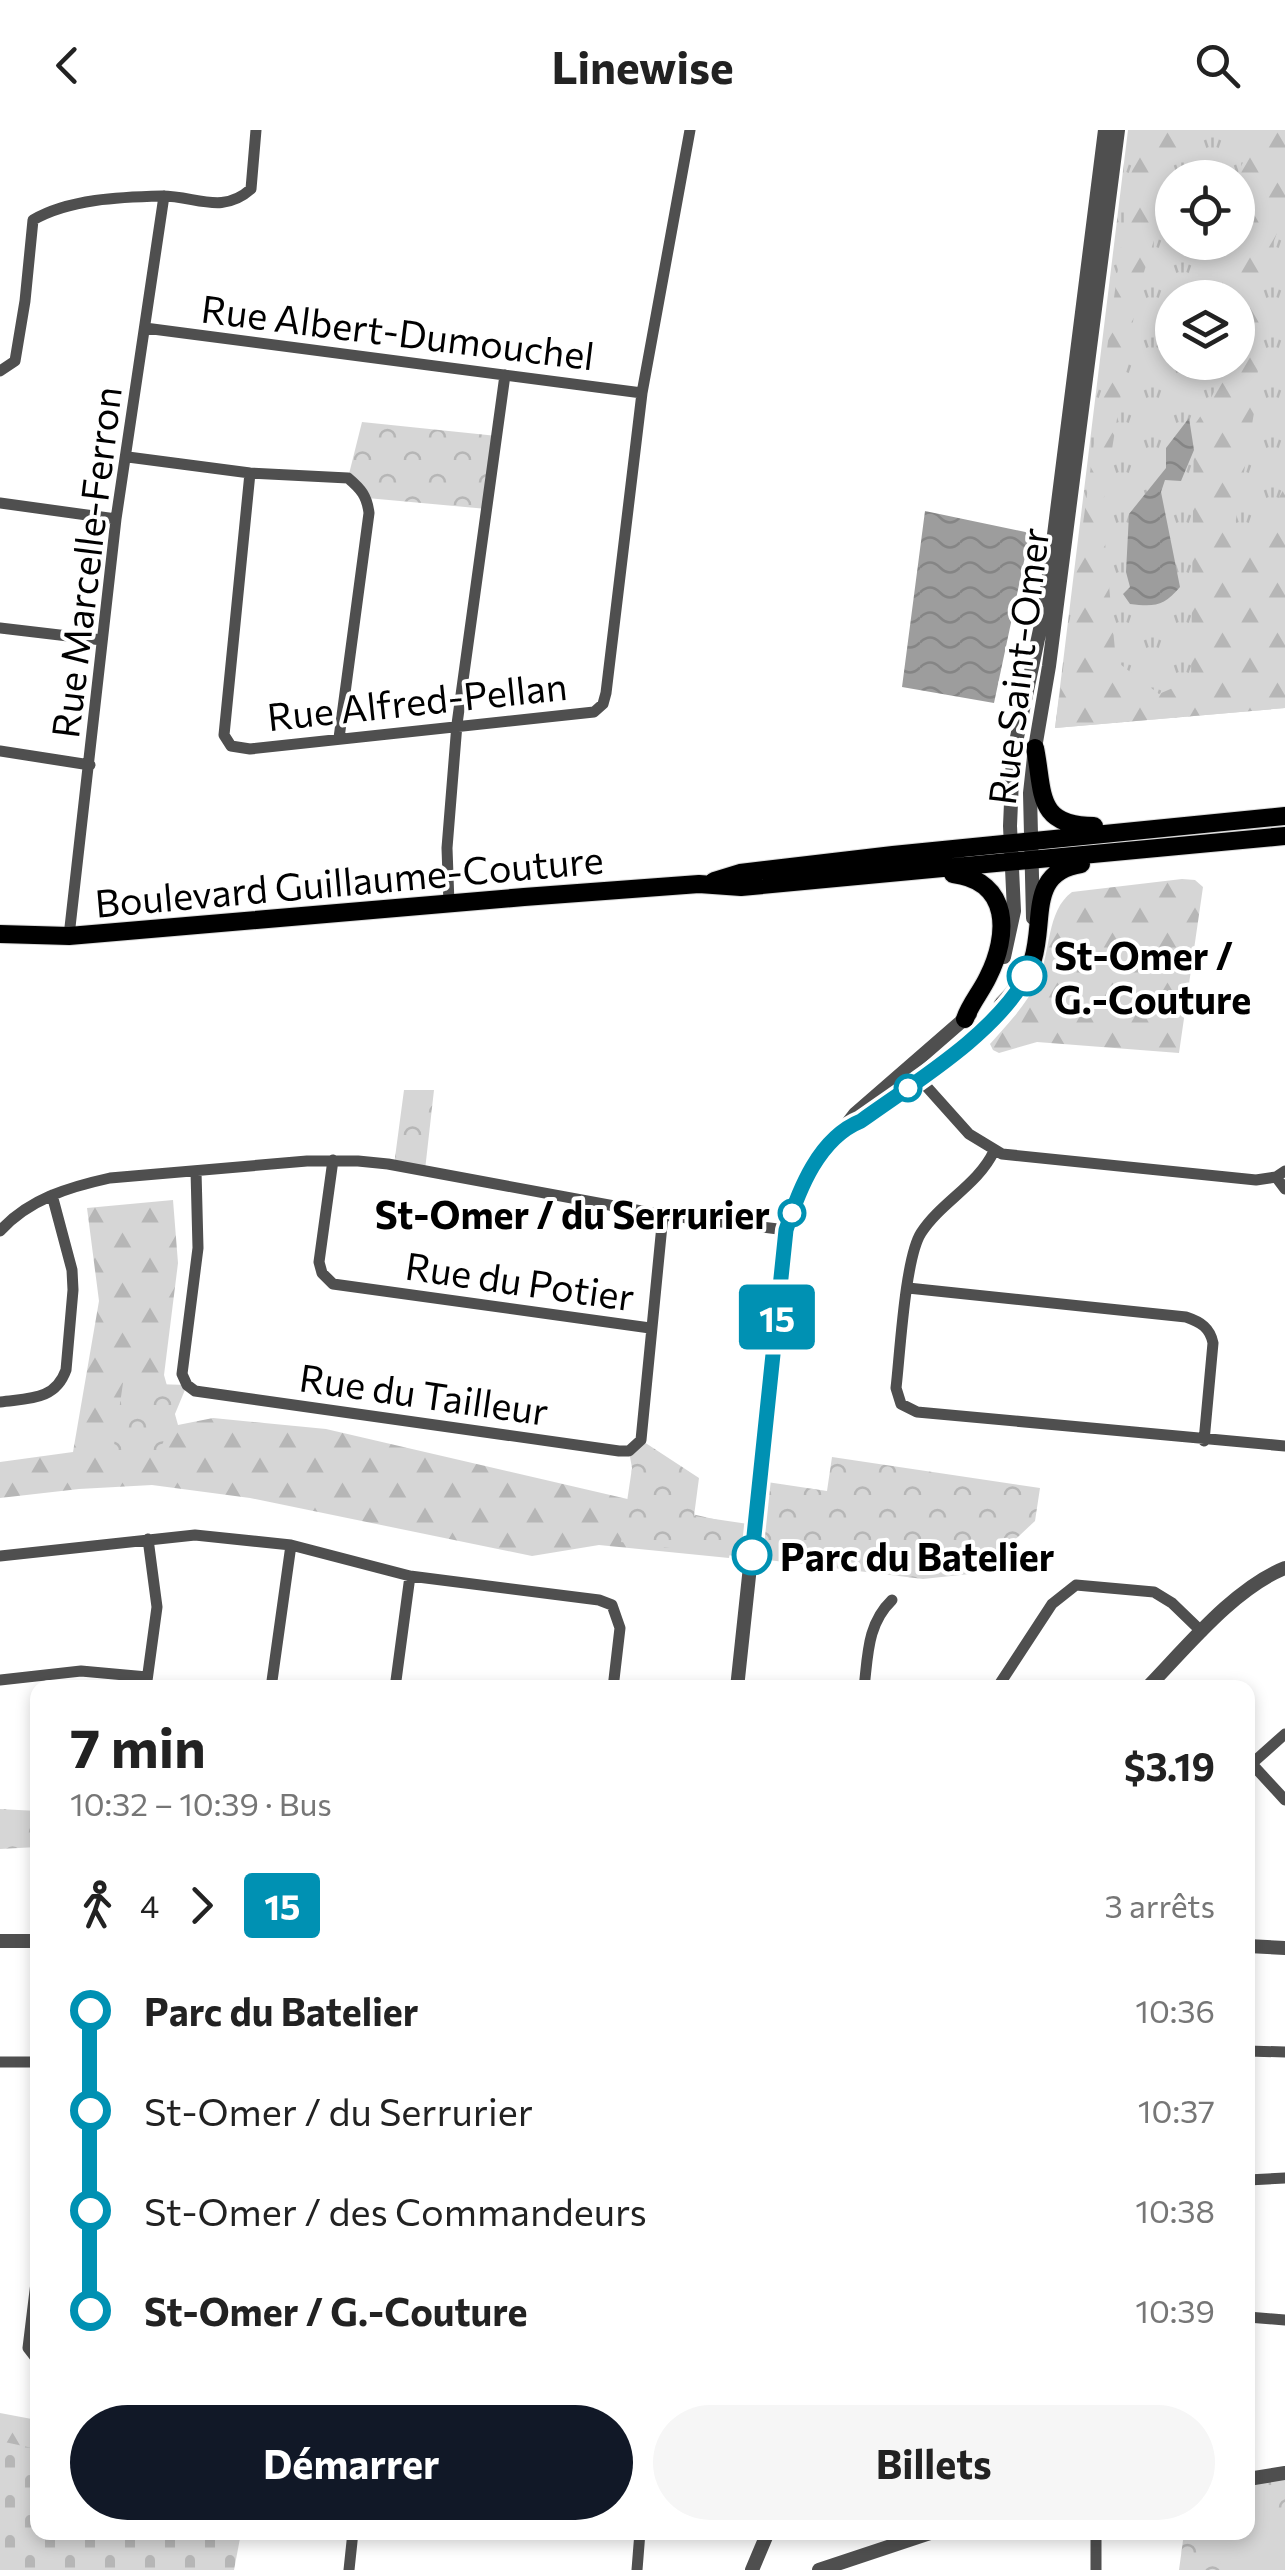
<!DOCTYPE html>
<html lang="fr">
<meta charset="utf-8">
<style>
:root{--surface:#fff;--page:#f6f6f6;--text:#222;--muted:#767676;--accent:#111827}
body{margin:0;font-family:Commissioner,sans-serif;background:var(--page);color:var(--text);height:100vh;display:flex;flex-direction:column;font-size:38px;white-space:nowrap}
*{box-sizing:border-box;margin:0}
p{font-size:32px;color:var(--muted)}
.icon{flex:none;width:55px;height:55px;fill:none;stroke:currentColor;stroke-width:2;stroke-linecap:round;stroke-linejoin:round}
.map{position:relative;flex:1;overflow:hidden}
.sheet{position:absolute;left:30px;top:1550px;width:1225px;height:860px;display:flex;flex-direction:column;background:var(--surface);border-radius:20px;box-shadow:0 5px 15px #0003}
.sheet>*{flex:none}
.badge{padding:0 20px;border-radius:8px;font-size:35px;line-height:65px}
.buttons{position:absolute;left:1155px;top:30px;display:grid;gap:20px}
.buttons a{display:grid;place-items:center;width:100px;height:100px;border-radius:50%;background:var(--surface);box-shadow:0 5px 15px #0003;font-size:50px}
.map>.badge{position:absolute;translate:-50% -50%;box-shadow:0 0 0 5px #fff}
.legs{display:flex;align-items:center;gap:15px;height:110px;padding:0 40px;font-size:32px}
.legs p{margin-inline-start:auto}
.overview{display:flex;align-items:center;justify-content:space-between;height:170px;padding:0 40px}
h1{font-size:55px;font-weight:700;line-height:75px}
.button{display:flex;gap:20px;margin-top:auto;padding:20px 40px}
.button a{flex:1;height:115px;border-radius:60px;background:var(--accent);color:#fff;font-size:40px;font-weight:700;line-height:115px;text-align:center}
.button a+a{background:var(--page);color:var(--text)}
ul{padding:0 40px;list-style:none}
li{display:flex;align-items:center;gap:35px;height:100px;font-size:38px}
li i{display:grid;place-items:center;width:15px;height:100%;margin:0 12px;background:currentColor}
li i::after{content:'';width:25px;height:25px;margin:-12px;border:8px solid;border-radius:50%;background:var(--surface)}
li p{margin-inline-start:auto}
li:first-child i{background:linear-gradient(#0000 50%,currentColor 0)}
li:last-child i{background:linear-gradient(currentColor 50%,#0000 0)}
header{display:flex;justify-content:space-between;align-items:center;height:130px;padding:0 40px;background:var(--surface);font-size:45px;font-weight:700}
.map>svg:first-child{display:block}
.grass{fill:url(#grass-tufts);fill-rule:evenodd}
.forest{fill:url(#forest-firs)}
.cemetery{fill:url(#cemetery-stones)}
.park{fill:url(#park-crowns)}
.pitch{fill:#d6d6d6}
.water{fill:url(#water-waves)}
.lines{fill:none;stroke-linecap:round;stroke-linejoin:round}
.primary-casing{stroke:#dbdbdb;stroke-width:20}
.minor{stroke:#4f4f4f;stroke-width:11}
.tertiary{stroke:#4f4f4f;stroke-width:14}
.primary{stroke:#000;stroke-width:18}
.line-1-casing{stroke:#fff;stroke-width:22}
.line-1{stroke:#0091b3;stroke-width:15}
.stop-1-dot{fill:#fff;stroke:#0091b3;stroke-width:5}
.labels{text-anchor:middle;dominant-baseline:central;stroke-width:8;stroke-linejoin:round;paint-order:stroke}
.street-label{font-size:38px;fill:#000;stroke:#fff}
.stop-label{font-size:38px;font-weight:bold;fill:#000;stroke:#fff;text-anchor:start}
</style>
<header><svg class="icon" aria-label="back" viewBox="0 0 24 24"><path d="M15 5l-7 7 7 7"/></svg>Linewise<svg class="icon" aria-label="search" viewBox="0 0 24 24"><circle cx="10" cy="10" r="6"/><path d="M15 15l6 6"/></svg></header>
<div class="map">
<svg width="1285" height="2440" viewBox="0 0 1285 2440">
<defs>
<pattern id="grass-tufts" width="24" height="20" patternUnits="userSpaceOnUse" patternTransform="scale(2.5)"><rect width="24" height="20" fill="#d6d6d6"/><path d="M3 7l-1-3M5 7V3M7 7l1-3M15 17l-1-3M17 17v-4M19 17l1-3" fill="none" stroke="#b6b6b6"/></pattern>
<pattern id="forest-firs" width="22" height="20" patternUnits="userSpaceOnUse" patternTransform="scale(2.5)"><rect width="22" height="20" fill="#d6d6d6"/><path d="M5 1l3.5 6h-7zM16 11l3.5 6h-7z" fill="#b6b6b6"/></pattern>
<pattern id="cemetery-stones" width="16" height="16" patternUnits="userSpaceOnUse" patternTransform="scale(2.5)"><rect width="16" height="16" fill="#d6d6d6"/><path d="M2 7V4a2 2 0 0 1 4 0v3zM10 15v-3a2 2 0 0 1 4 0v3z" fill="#b6b6b6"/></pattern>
<pattern id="park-crowns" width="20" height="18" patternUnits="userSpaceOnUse" patternTransform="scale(2.5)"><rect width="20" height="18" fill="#d6d6d6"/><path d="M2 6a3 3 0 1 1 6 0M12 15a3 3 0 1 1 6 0" fill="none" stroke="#b6b6b6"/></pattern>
<pattern id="water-waves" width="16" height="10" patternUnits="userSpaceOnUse" patternTransform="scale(2.5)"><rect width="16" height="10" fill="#9d9d9d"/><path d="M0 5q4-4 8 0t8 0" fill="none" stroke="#858585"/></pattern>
</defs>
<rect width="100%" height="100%" fill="#fff"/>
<path class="grass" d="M1128 0H1285V578L1055 598ZM1172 48H1238V112H1172ZM1172 168H1238V232H1172Z"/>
<path class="forest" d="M1137 0H1180L1168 66 1138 161 1102 380 1116 531 1159 564 1191 550 1194 295C1205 281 1210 270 1217 256 1222 246 1228 244 1230 233L1238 232V191L1247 187 1238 176V168L1227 167 1215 158 1218 113 1238 112 1236 47 1256 5 1260 0H1285V81L1261 146 1257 265 1232 413 1268 387 1285 357V578L1055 598Z
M1182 749 1195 750 1203 757 1179 923 1037 912 999 923 993 920 990 914C1008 894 1026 875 1038 850 1051 823 1046 781 1072 762Z
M173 1070 178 1133 164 1245 178 1295 213 1288 326 1299 735 1394 729 1428 599 1415 532 1426 250 1368 152 1355 79 1359 0 1368V1332L73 1322 99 1171 87 1078Z
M0 2283 37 2290V2360L0 2355Z"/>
<path class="cemetery" d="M0 2311 37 2319 38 2402 241 2403 234 2440H0Z"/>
<path class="park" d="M362 292 497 306 487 379 367 368 348 348Z
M404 960H434L425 1040 394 1035Z
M123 1253 187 1255 160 1320 113 1322Z
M641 1310 699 1348 694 1386 755 1395 761 1351 827 1361 832 1327 1040 1358 1035 1391 979 1443 923 1449 621 1412 632 1338 629 1321Z
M0 1679 37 1681V1717L0 1719Z
M1285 2349V2440H1179L1184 2403 1248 2402V2355Z"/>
<path class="pitch" d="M1285 2379V2440H1221L1217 2403 1248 2402V2383Z"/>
<path class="water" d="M1189 288 1194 320 1181 351 1165 350 1161 362 1180 457C1164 476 1155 477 1130 474L1123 464 1130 457 1126 442 1129 384 1166 338V318Z
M925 381 1030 403 994 573 902 557Z"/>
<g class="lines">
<g class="primary-casing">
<path id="primary" d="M1035 618C1044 662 1035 696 1094 696
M953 744C1011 751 1009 805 988 847 981 862 970 874 965 889
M714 751 740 743 893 725 1285 686
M0 804 69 806 524 767 699 754 741 757 1285 706
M1003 875C1017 861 1028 848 1033 829 1045 790 1028 742 1081 734"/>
</g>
<path class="minor" d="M145 198 642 263
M0 241 15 231 25 171 33 90C69 69 120 67 162 66 196 66 222 85 251 59L256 0
M128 327 250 343 348 348C361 359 367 366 369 383L339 608
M250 343 224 605 231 616 250 619 594 582 603 574 606 563 642 263 690 0
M0 373 116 389
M0 498 102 510
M0 621 90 635
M449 774 447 718 457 594 505 245
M69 806 116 389 164 66
M909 937 969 1004 1002 1024 1256 1050 1276 1047 1285 1041
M994 1021C978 1055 941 1072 921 1103 905 1128 900 1224 896 1258L901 1274 917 1282 1285 1316
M333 1030 319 1132 322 1143 333 1154 650 1198
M196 1041 198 1118 182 1244 187 1255 195 1261 619 1321H629L641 1310 663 1085
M1276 1047 1285 1059
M0 1101C29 1069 69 1057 110 1048L307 1031H358L388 1034 663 1085 786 1100
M908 1158 1186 1187C1201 1192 1210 1198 1213 1213L1204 1311
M0 1272C28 1268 55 1271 66 1240L73 1160 72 1140 52 1065
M0 1426 195 1405 291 1415 410 1446 599 1470 612 1475 620 1498 613 1558
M0 1550 81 1541 147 1547
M146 1558 157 1477 148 1409
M271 1558 291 1415
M395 1558 410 1446
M864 1558C868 1525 867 1494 892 1470
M997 1558 1052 1474 1076 1455 1154 1462 1172 1473 1202 1502
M1251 1633 1285 1670
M1248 1637 1285 1604
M1248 1921 1285 1922
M0 1932H38
M1248 2050 1285 2048
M38 2136 28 2218 38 2231
M1248 2187 1285 2190
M1096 2402V2440
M349 2440 353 2402
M637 2440 640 2402"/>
<path class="tertiary" d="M1033 788 1030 663 1035 618 1049 536 1118 0
M1004 827 1014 781 1010 696 1013 626 1045 476 1105 0
M846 998 861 991C910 956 974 922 1007 869
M737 1558 786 1100 811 1041 855 984 970 884
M1147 1558C1185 1519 1234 1458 1285 1438
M0 1811H38
M1248 1816 1285 1818
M1248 2349 1285 2343
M752 2440 768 2402
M819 2440 933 2402"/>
<use href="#primary" class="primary"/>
</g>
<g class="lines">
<g class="line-1-casing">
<path id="line-1" d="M752 1425 786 1100C799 1059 819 1008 861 991 915 952 994 905 1027 846"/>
</g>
<use href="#line-1" class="line-1"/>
</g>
<g class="stop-1-dot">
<circle cx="1027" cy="846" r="18"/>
<circle cx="908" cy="958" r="12"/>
<circle cx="792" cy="1083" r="12"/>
<circle cx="752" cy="1425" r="18"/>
</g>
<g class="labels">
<g class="street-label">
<text transform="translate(398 201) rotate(7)">Rue Albert-Dumouchel</text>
<text transform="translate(85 432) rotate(-83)">Rue Marcelle-Ferron</text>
<text transform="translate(1017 536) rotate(-83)">Rue Saint-Omer</text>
<text transform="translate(417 570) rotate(-6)">Rue Alfred-Pellan</text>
<text transform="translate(349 750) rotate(-5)">Boulevard Guillaume-Couture</text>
<text transform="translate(520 1150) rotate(8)">Rue du Potier</text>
<text transform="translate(424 1263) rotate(8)">Rue du Tailleur</text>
</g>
<g class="stop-label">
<text x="1054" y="824">St-Omer /<tspan x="1054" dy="44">G.-Couture</tspan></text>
<text x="770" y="1083" text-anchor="end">St-Omer / du Serrurier</text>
<text x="780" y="1425">Parc du Batelier</text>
</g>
</g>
</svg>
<div class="buttons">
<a><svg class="icon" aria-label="locate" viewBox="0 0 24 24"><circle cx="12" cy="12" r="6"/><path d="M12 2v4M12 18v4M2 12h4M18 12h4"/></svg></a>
<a><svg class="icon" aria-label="layers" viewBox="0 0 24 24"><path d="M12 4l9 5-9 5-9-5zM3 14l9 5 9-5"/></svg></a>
</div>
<b class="badge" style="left:777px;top:1187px;background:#0091b3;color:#fff">15</b>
<section class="sheet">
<div class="overview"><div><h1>7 min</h1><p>10:32 – 10:39 · Bus</p></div><b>$3.19</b></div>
<div class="legs"><svg class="icon" aria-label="walk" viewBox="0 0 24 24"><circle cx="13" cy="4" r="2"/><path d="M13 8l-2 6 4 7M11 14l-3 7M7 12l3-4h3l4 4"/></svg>4<svg class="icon" aria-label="forward" viewBox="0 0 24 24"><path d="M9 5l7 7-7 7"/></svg><b class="badge" style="background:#0091b3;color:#fff">15</b><p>3 arrêts</p></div>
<ul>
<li><i style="color:#0091b3"></i><b>Parc du Batelier</b><p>10:36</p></li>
<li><i style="color:#0091b3"></i><span>St-Omer / du Serrurier</span><p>10:37</p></li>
<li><i style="color:#0091b3"></i><span>St-Omer / des Commandeurs</span><p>10:38</p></li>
<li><i style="color:#0091b3"></i><b>St-Omer / G.-Couture</b><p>10:39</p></li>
</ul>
<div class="button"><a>Démarrer</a><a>Billets</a></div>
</section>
</div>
